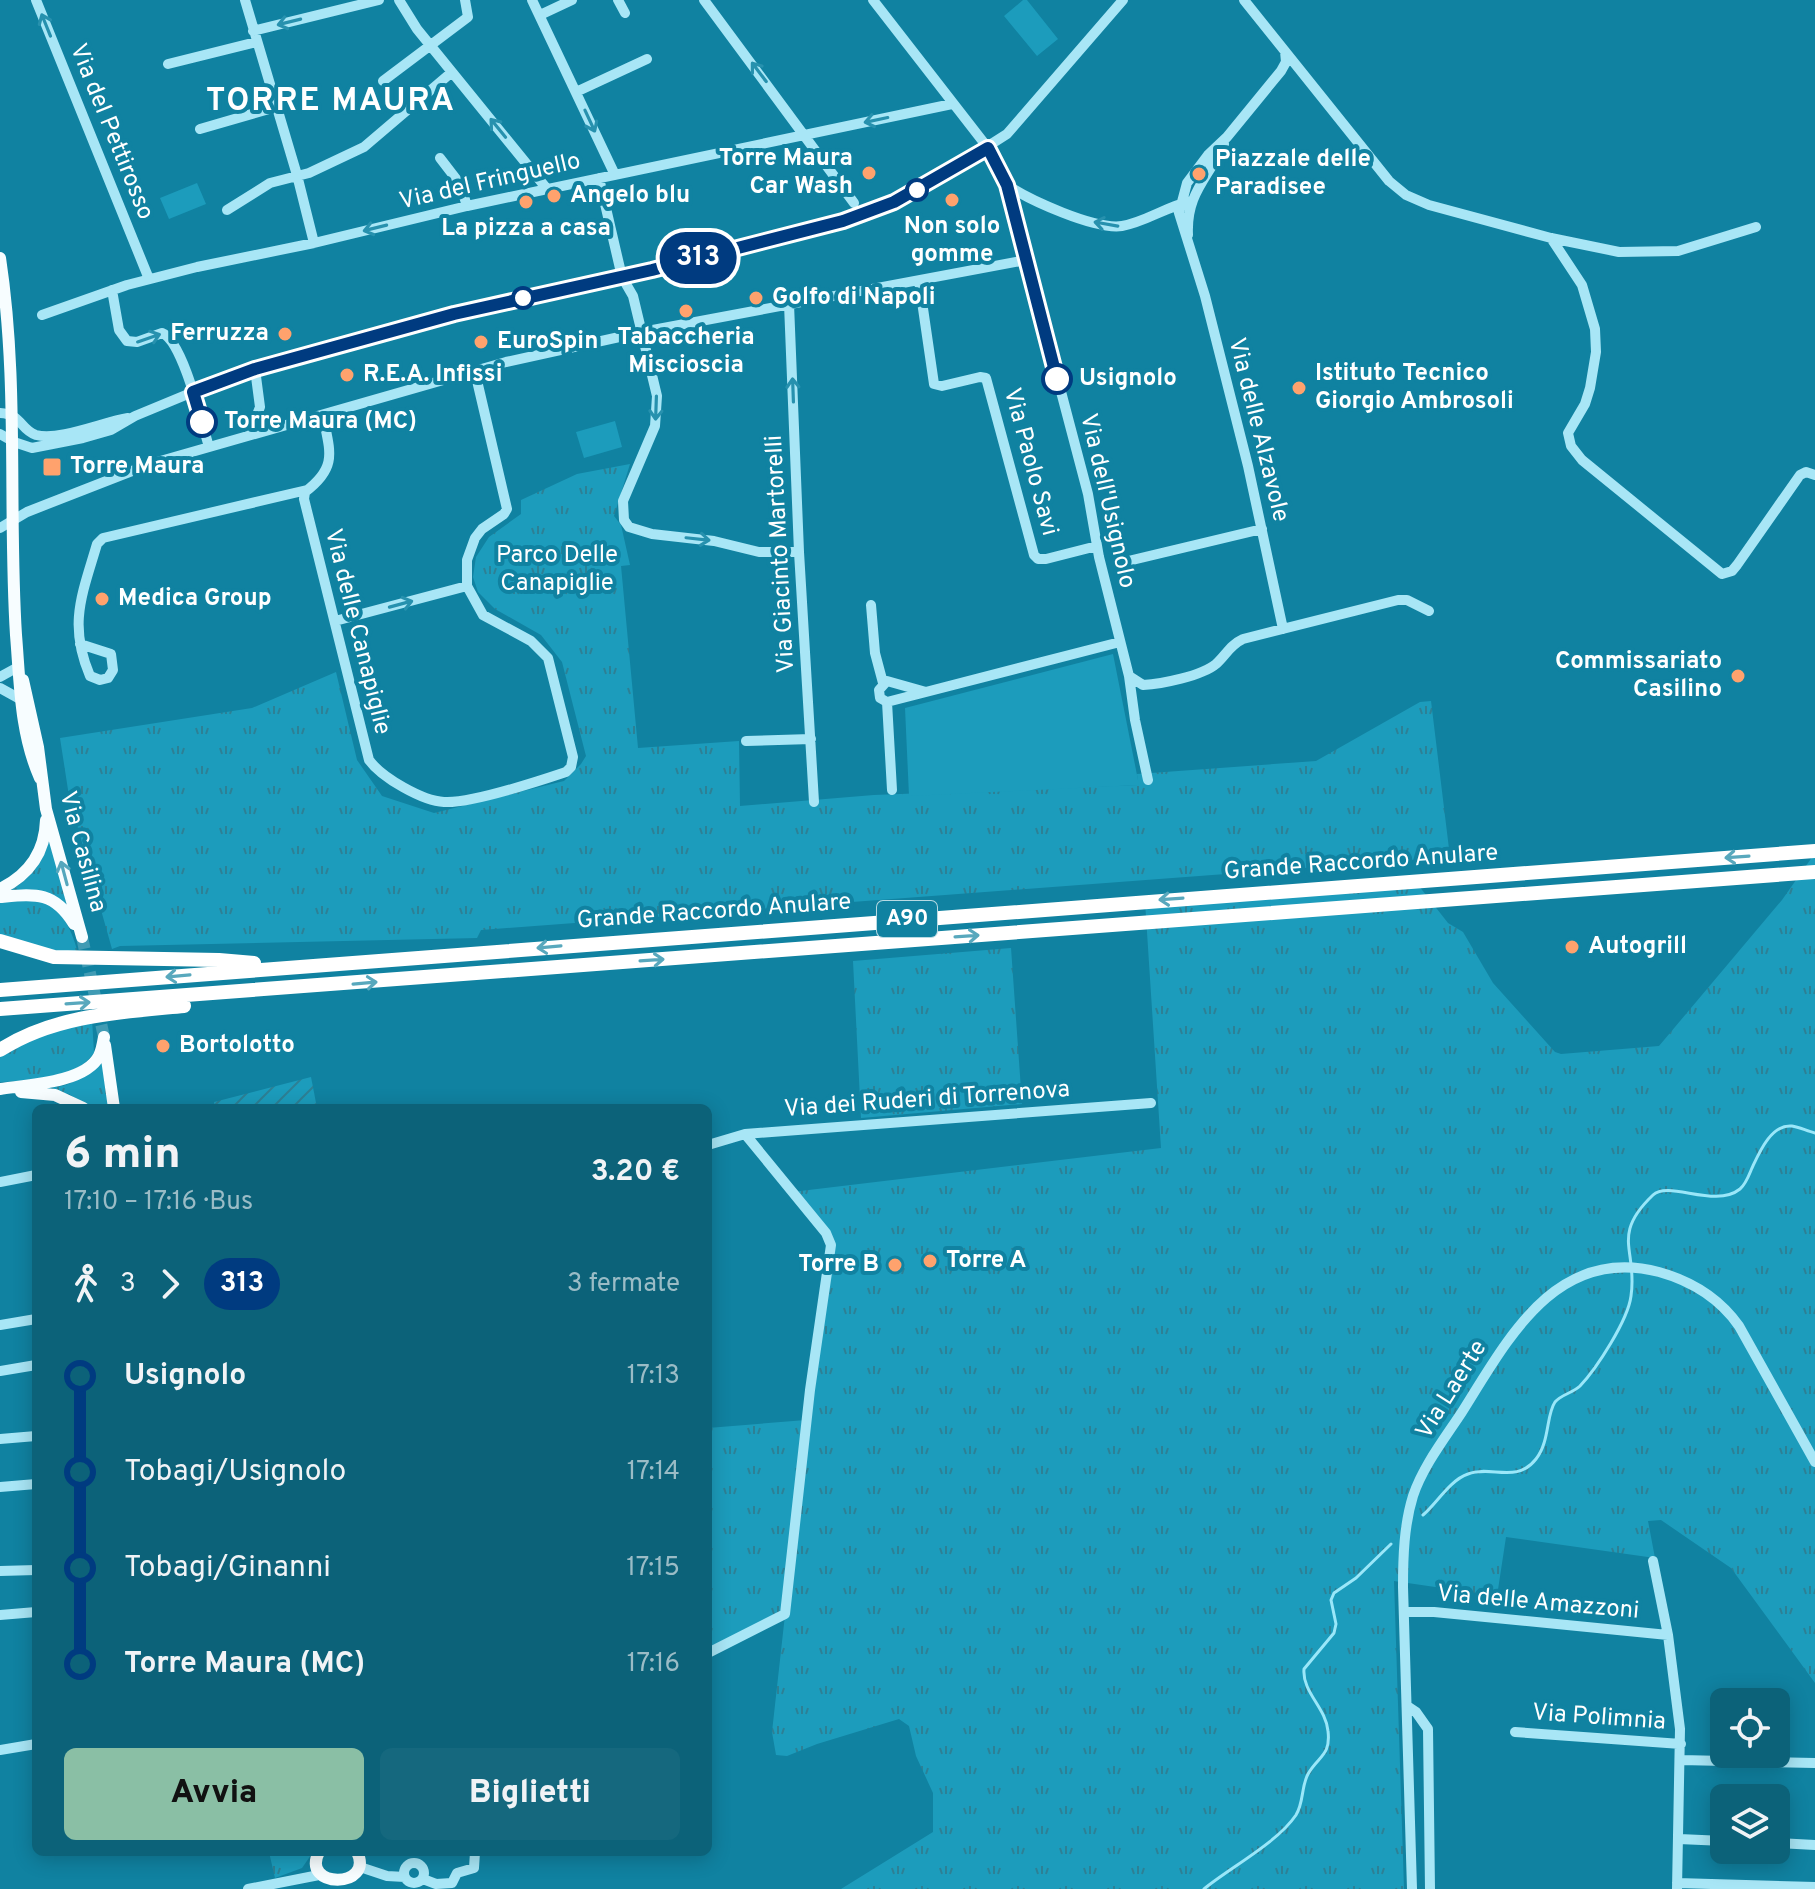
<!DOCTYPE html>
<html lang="it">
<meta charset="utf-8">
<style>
:root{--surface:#0c6279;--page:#15687e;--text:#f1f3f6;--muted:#9abcc6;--accent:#8abfa5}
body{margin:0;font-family:Overpass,sans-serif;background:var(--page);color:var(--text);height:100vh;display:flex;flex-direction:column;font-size:30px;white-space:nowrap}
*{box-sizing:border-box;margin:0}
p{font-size:26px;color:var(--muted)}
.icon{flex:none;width:44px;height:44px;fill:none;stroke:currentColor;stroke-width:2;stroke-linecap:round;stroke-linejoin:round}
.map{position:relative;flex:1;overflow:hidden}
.panel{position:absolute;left:32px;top:1104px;width:680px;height:752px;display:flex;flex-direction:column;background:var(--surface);border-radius:12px;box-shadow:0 4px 20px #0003}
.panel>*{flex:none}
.badge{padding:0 16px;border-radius:26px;font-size:28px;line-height:52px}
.tools{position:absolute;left:1710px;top:1688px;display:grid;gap:16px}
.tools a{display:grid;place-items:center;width:80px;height:80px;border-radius:12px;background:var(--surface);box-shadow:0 4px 20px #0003;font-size:40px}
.map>.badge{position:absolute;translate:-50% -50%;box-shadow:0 0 0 4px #fff}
.legs{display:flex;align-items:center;gap:12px;height:88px;padding:0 32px;font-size:26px}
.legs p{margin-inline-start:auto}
.summary{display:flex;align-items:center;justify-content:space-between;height:136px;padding:0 32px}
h1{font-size:44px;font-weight:800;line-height:60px}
.cta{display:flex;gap:16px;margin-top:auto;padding:16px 32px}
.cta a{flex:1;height:92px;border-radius:12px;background:var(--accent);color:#111;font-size:32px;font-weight:800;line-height:92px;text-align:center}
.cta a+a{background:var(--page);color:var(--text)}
ul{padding:0 32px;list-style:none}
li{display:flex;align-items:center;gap:28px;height:96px;font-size:30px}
li i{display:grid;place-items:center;width:12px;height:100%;margin:0 10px;background:currentColor}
li i::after{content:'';width:20px;height:20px;margin:-10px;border:6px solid;border-radius:50%;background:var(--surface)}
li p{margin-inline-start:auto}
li:first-child i{background:linear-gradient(#0000 50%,currentColor 0)}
li:last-child i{background:linear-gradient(currentColor 50%,#0000 0)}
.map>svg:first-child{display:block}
.grass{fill:url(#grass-tufts)}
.garden{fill:url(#garden-furrows)}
.pitch{fill:#1c9cbc}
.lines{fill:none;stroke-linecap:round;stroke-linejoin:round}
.stream{stroke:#9ae7f9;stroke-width:3}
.major-tunnel{stroke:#409bb4;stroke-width:12;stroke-dasharray:12 6;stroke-linecap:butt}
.minor{stroke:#a8e6f6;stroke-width:10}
.major{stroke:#f7fdff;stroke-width:12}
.highway{stroke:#fff;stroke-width:14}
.oneway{stroke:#2791ae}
.oneway2{stroke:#58a8bd}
.oneway3{stroke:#55a7bd}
.line-1-casing{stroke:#fff;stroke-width:18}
.line-1{stroke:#003b80;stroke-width:12}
.poi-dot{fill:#ffa26d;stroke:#1082a1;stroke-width:3}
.stop-1-dot{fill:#fff;stroke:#003b80;stroke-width:4}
.labels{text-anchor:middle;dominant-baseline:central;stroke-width:8;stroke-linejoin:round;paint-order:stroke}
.shield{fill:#1082a1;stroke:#b7dae3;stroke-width:2}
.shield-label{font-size:22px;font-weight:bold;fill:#fff}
.street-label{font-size:24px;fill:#fff;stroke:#1082a1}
.poi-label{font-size:24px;font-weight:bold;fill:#fff;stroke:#1082a1;text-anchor:start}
.stop-label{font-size:24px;font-weight:bold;fill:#fff;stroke:#1082a1;text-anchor:start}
.park-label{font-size:24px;fill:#fff;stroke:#1082a1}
.district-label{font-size:32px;font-weight:bold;letter-spacing:2px;fill:#fff;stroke:#1082a1}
</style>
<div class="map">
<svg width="1815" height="1889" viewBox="0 0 1815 1889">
<defs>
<pattern id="grass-tufts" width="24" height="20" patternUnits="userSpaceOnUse" patternTransform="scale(2)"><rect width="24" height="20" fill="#1c9cbc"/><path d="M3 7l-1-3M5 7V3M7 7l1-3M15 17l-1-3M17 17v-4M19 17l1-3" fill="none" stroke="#2d8095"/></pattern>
<pattern id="garden-furrows" width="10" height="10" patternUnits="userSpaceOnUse" patternTransform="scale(2)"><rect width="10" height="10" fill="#1c9cbc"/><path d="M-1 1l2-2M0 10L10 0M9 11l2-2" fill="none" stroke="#2d8095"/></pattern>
</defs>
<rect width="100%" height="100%" fill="#1082a1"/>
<path class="grass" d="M630 464 614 516 621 525 630 565 621 566 638 748 739 741 740 806 874 795 1138 785 1137 774 1316 761 1420 702 1431 701 1450 857 481 930 477 938 120 946 112 949 69 796 60 738 252 708 336 672 357 760 382 796 434 813 564 781 581 764 586 756 562 662 541 635 495 609 478 592 473 577 476 557 489 537 521 514V500L577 474Z
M50 837 67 906 10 891C32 877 44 862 50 837Z
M1815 853V1683L1731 1568 1661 1520 1648 1521 1655 1558 1506 1537 1497 1596 1394 1581 1404 1889H841L933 1832V1793L916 1756 909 1726 899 1719 817 1744 787 1756 776 1755 772 1732 785 1615 708 1653V1428L806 1420 831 1242 792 1192 1161 1148 1145 901 1415 881 1448 923 1463 932 1493 983 1555 1052 1561 1054 1659 1046 1782 900Z
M30 898C59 901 71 927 78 953L67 954 0 935V903Z
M1011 948 1022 1104 861 1118 853 961Z
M92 1019 94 1053C72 1082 33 1080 0 1082V1055L36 1032Z
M103 1058 110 1108H90L69 1094 39 1088C68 1089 84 1079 103 1058Z
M269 1852H313L302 1868 275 1878Z"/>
<path class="garden" d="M311 1077 317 1108H215L214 1102Z"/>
<path class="pitch" d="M1023 0H1027L1058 39 1037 56 1004 16Z
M197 183 206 204 169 219 160 198Z
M615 421 622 447 584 458 576 432Z
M1113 654 1139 785 909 796 905 708Z"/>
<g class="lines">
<path class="stream" d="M1423 1515C1437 1503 1450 1480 1468 1474 1491 1465 1517 1484 1536 1459 1550 1441 1546 1415 1555 1402 1562 1394 1573 1393 1580 1386 1597 1368 1628 1320 1631 1296 1638 1250 1610 1236 1653 1195 1669 1180 1715 1209 1740 1189 1746 1184 1749 1175 1752 1168 1759 1153 1771 1124 1792 1126 1799 1127 1807 1131 1815 1133
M1204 1889C1231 1867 1277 1843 1296 1815 1304 1802 1301 1787 1308 1774 1318 1756 1331 1756 1328 1731 1326 1708 1302 1692 1304 1669L1334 1633 1336 1624 1331 1600 1334 1593 1356 1578 1391 1544"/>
<path class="major-tunnel" d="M82 937 104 1037"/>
<path class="minor" d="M36 0 149 279
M245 0 297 175 314 243
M399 0 417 29 547 189
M532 0 615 175
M618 0 625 13
M704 0 854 203
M873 0 988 148 1006 183 1088 494 1099 557 1129 676 1135 720 1148 780
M1244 0 1389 181 1406 195 1429 205 1551 238 1619 252 1678 251 1756 227
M540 15 572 0
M253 31 379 0
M168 64 256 42
M383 81 468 17 465 0
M576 92 647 59
M200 129 276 107
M440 158 460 184 467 206
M599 178 622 277 633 296 657 396 655 426 623 501 624 520 629 527 652 534 714 541 759 552H799
M1007 185C1029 200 1095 230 1122 226 1146 222 1167 206 1192 201
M227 210 270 183 309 173 364 147 452 72
M1188 235C1186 193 1208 179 1224 144
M1551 238 1582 285 1595 329 1596 352 1590 388 1585 404 1568 433 1571 446 1582 460 1722 574 1732 571 1737 565 1800 475 1806 472 1815 475
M919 281 934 384 942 386 980 377 986 378 1034 555 1038 559H1046L1097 546
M112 290 119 330 127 341 137 342 162 333C183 341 202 424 209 447
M789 304 799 552 814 802
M42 315 127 285 197 267 314 243 467 206 952 104
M0 413C22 414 20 430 36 435 60 441 103 422 128 418
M323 416C330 452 338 467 305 492L304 499 369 760C382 778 423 801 444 802 471 804 539 781 566 772L571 767 573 757 548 658 531 641 483 615 467 586V560L475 538 482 529 504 514 507 509 475 372
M0 434 14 442 32 448 83 438 111 430 135 416 193 392 255 369 454 314 652 270 826 226 872 211 941 176 1007 134 1123 0
M249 435 260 407 255 369
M0 528 27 512 150 464 506 362 642 332 1026 260
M1124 562 1262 529
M871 605 875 653 883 683
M335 621 467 586
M1283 629 1248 466 1205 296 1179 213 1187 183 1208 155 1227 137 1281 71 1286 62 1285 51
M80 644 111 654 113 670 108 678 100 680 90 676C68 624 82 595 97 544L103 538 307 490
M1129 676 1143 685C1161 684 1202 676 1216 664 1226 655 1230 645 1243 639L1398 600H1407L1429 611
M0 677 18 667
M0 688 20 699
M887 702 1120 642
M887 702 892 790
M887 702 880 698 879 690 887 681 926 692
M746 741 811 739
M708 1145 745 1134 1151 1103
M0 1182 36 1175
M0 1325 36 1319
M0 1371 36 1365
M0 1439 36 1436
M0 1487 36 1484
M1653 1561 1668 1635 1680 1729 1677 1889
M0 1571 36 1570
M1404 1612H1434L1668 1635
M0 1615 36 1612
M708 1653 785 1614 810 1390 831 1245 826 1233 745 1134
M1407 1706 1416 1712 1428 1729 1430 1889
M1515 1732 1681 1744
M0 1750 36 1744
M1681 1760 1815 1763
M1679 1839 1724 1841
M1776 1843 1815 1845
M404 1873a10 10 0 1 1 20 0a10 10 0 1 1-20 0Z
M360 1867 387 1876 405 1877
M423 1879 436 1884 452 1883 457 1873 474 1868 475 1852
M1677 1883 1815 1887
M248 1889 319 1875
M1412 1889 1403 1587C1403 1557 1404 1525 1413 1496 1423 1466 1445 1438 1462 1412 1508 1339 1556 1245 1659 1272 1691 1281 1720 1299 1739 1326L1815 1462"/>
<path class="major" d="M0 258C19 383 8 509 16 635 20 683 20 733 40 778
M23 680 38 747 46 809 82 937
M0 889C29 875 45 852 46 820
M0 897C35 894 54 891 74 924
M105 1045 114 1108
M0 1089C27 1085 85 1083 99 1056 102 1050 103 1043 104 1037
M21 1092 55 1095 83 1108
M319 1852C300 1889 375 1889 357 1852"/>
<path class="highway" d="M0 941 54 957 219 960 254 963
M0 990 1815 851
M0 1009 1815 872
M0 1050C54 1015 121 1012 184 1006"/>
</g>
<defs><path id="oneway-shaft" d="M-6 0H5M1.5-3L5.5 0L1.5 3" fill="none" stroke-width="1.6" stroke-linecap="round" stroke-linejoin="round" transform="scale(2)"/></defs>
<g class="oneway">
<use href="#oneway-shaft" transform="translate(289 22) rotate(166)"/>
<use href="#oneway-shaft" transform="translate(46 25) rotate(-112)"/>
<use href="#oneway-shaft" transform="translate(759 72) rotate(-127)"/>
<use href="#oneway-shaft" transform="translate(876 120) rotate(168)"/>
<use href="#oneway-shaft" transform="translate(590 121) rotate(65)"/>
<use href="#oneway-shaft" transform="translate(498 128) rotate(-129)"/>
<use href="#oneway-shaft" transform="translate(1106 224) rotate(-170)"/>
<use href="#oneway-shaft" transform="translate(375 228) rotate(166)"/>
<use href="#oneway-shaft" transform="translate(149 338) rotate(-19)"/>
<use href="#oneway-shaft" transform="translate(793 390) rotate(-92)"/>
<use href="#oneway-shaft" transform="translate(656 408) rotate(92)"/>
<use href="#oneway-shaft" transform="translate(698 539) rotate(6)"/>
<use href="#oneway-shaft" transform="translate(401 604) rotate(-15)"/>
</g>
<g class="oneway2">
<use href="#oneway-shaft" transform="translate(1737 857) rotate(176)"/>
<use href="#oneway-shaft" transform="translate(1171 899) rotate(176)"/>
<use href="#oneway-shaft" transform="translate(967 936) rotate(-4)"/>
<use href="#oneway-shaft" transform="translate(549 947) rotate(175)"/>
<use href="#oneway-shaft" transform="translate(652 960) rotate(-4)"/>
<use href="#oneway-shaft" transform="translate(178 976) rotate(175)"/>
<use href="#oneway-shaft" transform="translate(365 983) rotate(-5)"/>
<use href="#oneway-shaft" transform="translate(78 1003) rotate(-4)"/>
</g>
<use class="oneway3" href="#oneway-shaft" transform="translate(64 873) rotate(-105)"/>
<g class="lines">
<g class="line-1-casing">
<path id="line-1" d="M202 422 193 392 255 369 454 314 652 270 843 221 894 202 988 148 1007 185 1057 379"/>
</g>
<use href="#line-1" class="line-1"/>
</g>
<g class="poi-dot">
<circle cx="869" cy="173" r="8"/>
<circle cx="1199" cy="174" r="8"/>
<circle cx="554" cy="196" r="8"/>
<circle cx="952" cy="200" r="8"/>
<circle cx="526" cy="202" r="8"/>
<circle cx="756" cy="298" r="8"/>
<circle cx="686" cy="311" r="8"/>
<circle cx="285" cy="334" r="8"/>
<circle cx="481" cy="342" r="8"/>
<circle cx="347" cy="375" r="8"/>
<circle cx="1299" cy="388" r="8"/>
<rect x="42" y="457" width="20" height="20" rx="4"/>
<circle cx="102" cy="599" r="8"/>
<circle cx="1738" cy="676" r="8"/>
<circle cx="1572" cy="947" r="8"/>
<circle cx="163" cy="1046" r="8"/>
<circle cx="930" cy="1261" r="8"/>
<circle cx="895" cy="1265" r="8"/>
</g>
<g class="stop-1-dot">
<circle cx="917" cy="190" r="10"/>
<circle cx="523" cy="298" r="10"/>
<circle cx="1057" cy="379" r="14"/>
<circle cx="202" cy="422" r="14"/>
</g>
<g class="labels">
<rect class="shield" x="877" y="901" width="60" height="36" rx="6"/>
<g class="shield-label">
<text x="907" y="919">A90</text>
</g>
<g class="street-label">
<text transform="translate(111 132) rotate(68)">Via del Pettirosso</text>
<text transform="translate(490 182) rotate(-13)">Via del Fringuello</text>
<text transform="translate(1258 430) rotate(76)">Via delle Alzavole</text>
<text transform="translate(1030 462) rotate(75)">Via Paolo Savi</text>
<text transform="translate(1107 501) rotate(77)">Via dell'Usignolo</text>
<text transform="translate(781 554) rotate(-93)">Via Giacinto Martorelli</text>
<text transform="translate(357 632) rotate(76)">Via delle Canapiglie</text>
<text transform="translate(82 852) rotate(75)">Via Casilina</text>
<text transform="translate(1361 863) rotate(-4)">Grande Raccordo Anulare</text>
<text transform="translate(714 912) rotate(-4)">Grande Raccordo Anulare</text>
<text transform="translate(927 1100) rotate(-4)">Via dei Ruderi di Torrenova</text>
<text transform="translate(1452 1390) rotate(-58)">Via Laerte</text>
<text transform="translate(1538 1603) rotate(5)">Via delle Amazzoni</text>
<text transform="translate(1599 1718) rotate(4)">Via Polimnia</text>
</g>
<g class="poi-label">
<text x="853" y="159" text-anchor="end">Torre Maura<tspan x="853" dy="28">Car Wash</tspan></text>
<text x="1215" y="160">Piazzale delle<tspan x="1215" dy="28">Paradisee</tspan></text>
<text x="570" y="196">Angelo blu</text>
<text x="952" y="227" text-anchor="middle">Non solo<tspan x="952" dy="28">gomme</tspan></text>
<text x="526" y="229" text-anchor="middle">La pizza a casa</text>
<text x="772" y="298">Golfo di Napoli</text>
<text x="269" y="334" text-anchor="end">Ferruzza</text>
<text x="686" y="338" text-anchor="middle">Tabaccheria<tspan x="686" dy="28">Miscioscia</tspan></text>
<text x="497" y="342">EuroSpin</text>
<text x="1315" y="374">Istituto Tecnico<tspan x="1315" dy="28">Giorgio Ambrosoli</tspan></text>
<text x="363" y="375">R.E.A. Infissi</text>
<text x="70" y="467">Torre Maura</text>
<text x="118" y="599">Medica Group</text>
<text x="1722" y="662" text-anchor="end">Commissariato<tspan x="1722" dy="28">Casilino</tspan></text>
<text x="1588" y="947">Autogrill</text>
<text x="179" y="1046">Bortolotto</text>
<text x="946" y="1261">Torre A</text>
<text x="879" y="1265" text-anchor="end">Torre B</text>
</g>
<g class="stop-label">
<text x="1079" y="379">Usignolo</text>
<text x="224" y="422">Torre Maura (MC)</text>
</g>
<g class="park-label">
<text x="557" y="556">Parco Delle<tspan x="557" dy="28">Canapiglie</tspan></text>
</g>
<g class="district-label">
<text x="331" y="102">TORRE MAURA</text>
</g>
</g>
</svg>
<div class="tools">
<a><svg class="icon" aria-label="locate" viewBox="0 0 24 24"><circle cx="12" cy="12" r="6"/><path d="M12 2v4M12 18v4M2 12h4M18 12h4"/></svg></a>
<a><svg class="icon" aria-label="layers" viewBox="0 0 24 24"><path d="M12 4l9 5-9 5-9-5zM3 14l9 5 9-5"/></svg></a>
</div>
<b class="badge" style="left:698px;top:258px;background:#003b80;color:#fff">313</b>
<section class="panel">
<div class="summary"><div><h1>6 min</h1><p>17:10 – 17:16 · Bus</p></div><b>3.20 €</b></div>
<div class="legs"><svg class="icon" aria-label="walk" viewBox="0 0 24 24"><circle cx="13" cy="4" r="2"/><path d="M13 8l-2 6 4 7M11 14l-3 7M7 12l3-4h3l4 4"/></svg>3<svg class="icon" aria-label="forward" viewBox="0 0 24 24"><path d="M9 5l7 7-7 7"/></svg><b class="badge" style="background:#003b80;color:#fff">313</b><p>3 fermate</p></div>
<ul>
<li><i style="color:#003b80"></i><b>Usignolo</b><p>17:13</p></li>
<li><i style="color:#003b80"></i><span>Tobagi/Usignolo</span><p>17:14</p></li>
<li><i style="color:#003b80"></i><span>Tobagi/Ginanni</span><p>17:15</p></li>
<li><i style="color:#003b80"></i><b>Torre Maura (MC)</b><p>17:16</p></li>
</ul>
<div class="cta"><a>Avvia</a><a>Biglietti</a></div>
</section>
</div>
